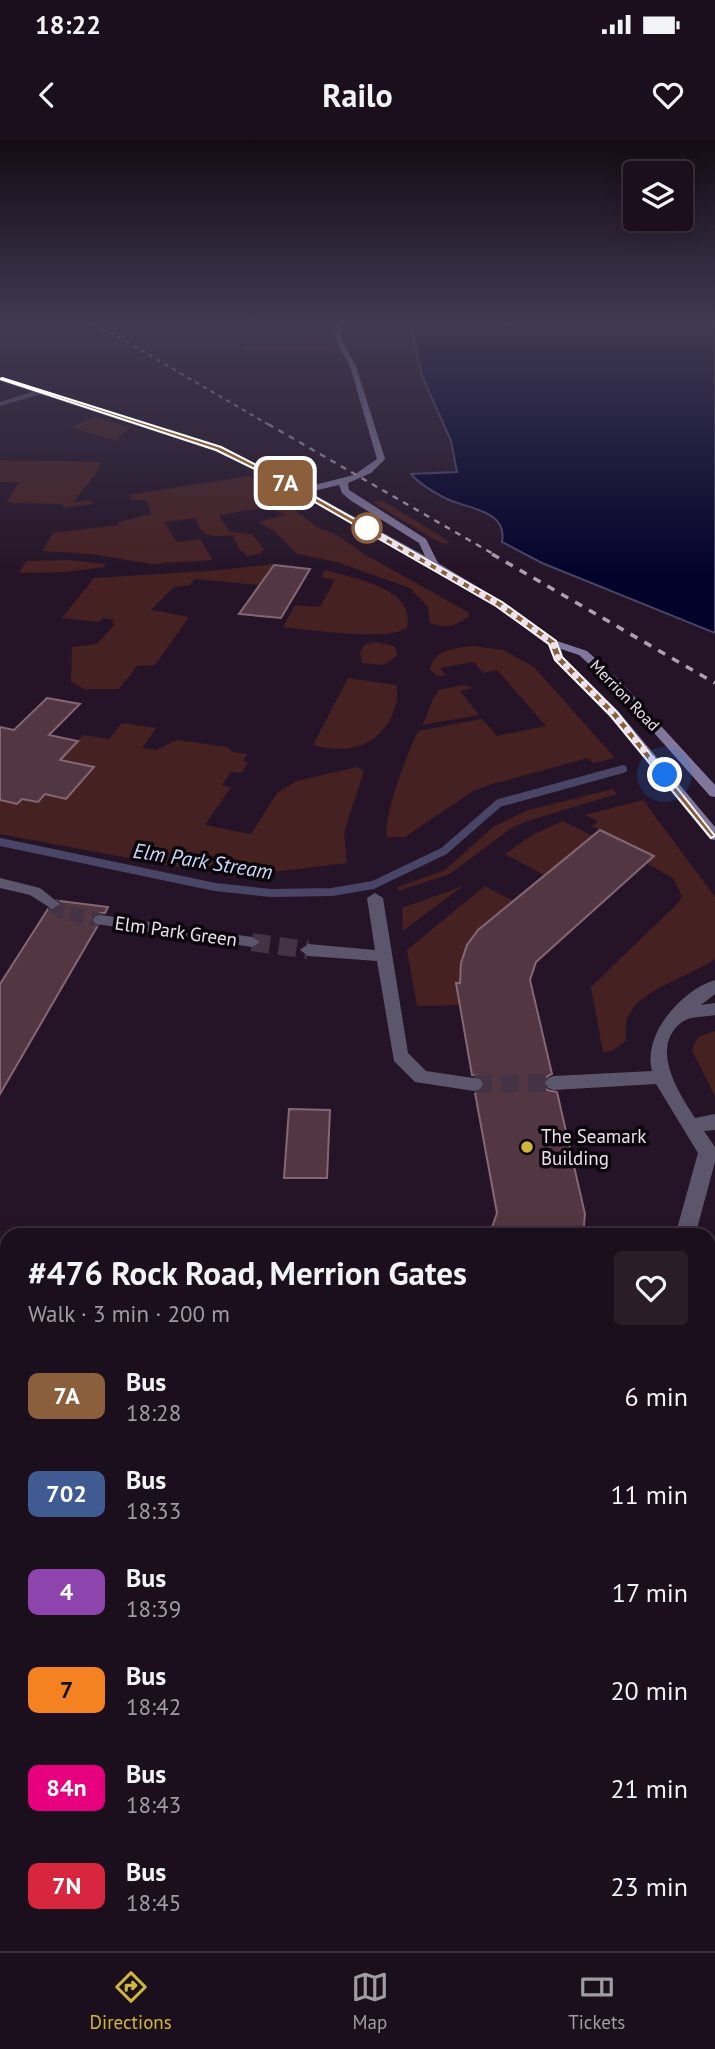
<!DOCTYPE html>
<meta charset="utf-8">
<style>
:root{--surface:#1c0f1d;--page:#291d2a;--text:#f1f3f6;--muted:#a09ca4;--line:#3a2f3b;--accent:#cfb837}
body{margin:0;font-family:"PT Sans",sans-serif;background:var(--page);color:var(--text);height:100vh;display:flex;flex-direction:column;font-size:26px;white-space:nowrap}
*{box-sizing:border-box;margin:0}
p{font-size:23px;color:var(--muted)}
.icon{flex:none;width:38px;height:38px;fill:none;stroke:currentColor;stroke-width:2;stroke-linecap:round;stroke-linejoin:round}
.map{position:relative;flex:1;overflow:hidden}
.details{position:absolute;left:0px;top:1088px;width:716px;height:723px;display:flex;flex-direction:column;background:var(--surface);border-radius:21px 21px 0 0;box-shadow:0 4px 18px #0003,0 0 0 2px var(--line)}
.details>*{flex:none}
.badge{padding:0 14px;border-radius:10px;font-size:24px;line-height:46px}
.tools{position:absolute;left:623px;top:21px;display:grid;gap:14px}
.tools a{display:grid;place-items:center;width:70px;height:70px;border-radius:7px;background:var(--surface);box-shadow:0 4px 18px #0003,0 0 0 2px var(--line);font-size:35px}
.you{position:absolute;width:35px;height:35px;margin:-18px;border:5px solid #fff;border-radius:50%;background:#1a73e8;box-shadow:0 0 0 10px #1a73e833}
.map>.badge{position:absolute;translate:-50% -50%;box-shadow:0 0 0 4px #fff}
.round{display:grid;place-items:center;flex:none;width:74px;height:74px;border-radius:7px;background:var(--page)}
.headline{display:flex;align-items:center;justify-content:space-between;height:119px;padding:0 28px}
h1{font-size:33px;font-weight:800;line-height:52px}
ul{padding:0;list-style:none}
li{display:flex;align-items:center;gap:21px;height:98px;padding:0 28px}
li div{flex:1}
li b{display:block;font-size:26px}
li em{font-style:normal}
li .badge{min-width:77px;font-weight:700;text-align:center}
.status{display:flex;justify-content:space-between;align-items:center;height:49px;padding:0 35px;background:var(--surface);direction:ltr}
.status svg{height:19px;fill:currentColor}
header{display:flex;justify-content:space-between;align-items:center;height:91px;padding:0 28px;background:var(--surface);font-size:32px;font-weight:800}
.tab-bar{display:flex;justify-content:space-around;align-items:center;height:98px;border-top:2px solid var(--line);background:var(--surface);font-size:19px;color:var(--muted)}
.tab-bar a{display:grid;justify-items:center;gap:4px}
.tab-bar .selected{color:var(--accent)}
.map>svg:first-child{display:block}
.green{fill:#462122}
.water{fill:#03022b;stroke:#494566;stroke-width:2}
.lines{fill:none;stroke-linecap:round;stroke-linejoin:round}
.stream{stroke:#494566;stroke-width:8}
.building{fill:#523743;stroke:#856774;stroke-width:2}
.minor-tunnel-far1{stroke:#433345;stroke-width:14;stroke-dasharray:14 7;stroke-linecap:butt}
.minor-tunnel{stroke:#433345;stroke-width:18;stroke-dasharray:18 9;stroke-linecap:butt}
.minor{fill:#5c566d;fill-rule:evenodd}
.secondary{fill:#81779c;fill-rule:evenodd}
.rail-far2{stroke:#aea0af;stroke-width:2;stroke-dasharray:4.5 4.5;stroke-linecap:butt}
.rail-far1{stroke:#aea0af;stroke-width:2.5;stroke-dasharray:6 6;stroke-linecap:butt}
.rail{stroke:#aea0af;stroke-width:3.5;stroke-dasharray:8 8;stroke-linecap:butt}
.line{fill:#8b5e3c;stroke:#fff;stroke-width:2}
.walk{stroke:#ede1ee;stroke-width:7;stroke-dasharray:0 12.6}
.stop-dot{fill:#fff;stroke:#8b5e3c;stroke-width:3.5}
.poi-dot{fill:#cfb837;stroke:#0a040b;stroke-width:2.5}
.labels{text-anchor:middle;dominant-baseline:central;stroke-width:7;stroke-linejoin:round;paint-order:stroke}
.far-street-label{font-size:16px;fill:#ede1ee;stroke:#0a040b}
.street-label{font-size:19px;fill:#ede1ee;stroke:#0a040b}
.poi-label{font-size:19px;fill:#ede1ee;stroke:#0a040b;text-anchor:start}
.water-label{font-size:21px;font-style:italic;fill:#cdd8f8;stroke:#0a040b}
</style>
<div class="status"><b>18:22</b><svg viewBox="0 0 49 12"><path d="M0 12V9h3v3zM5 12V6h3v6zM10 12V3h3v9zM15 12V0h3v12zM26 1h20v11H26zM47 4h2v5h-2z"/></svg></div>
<header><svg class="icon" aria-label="back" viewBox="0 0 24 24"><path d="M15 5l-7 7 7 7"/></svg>Railo<svg class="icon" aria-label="heart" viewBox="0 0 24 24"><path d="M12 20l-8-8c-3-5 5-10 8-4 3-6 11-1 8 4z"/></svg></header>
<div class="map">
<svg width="715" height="1811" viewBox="0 0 715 1811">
<rect width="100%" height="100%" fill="#251427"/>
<path class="green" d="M256 206H332L333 211 243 210 244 207Z
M95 277 131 288 122 293 117 301 70 287Z
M0 320 101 322 95 335 73 362 91 360 93 364 63 368 62 364 10 363 7 361 19 342H0Z
M249 336 317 387 337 395 364 414 459 467 469 473V476C458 486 443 489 430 483L428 467 410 448 337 422 297 414 274 391 258 382 284 375C271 363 237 372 219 376L230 392 252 394 264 409 262 413 247 416 243 411H240L233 395C213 397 200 398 196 378L165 382 176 402 200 399 213 420 151 424 92 414 42 411 53 393 119 385 118 382 151 374 147 360H131L129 355Z
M381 360 390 365 450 402 444 404 437 401 372 362Z
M70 420 105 424 104 427 66 432 19 433 26 421Z
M275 424 260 445 195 439 190 445 174 447 151 470 189 477 155 525 137 526 119 549H84L71 542 72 507 97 504 115 484 112 483 114 480 103 478 99 482 62 478 94 438 221 430Z
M325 430C354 439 416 447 407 488 388 501 308 490 283 487L295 465 320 467 335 440 322 437Z
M374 502 395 506 397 516 383 525 362 523 360 512 365 505Z
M473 506 503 510 534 527 615 618 593 623 588 618 492 644 473 651 405 697H387C383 675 408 612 418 591L482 579 497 596 546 586 497 530 483 533 474 522 440 528 446 536 433 535 436 534 430 530C433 509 456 508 473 506Z
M348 538 396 545C399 558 396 566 391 578 375 608 345 614 313 605Z
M463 545 473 548 460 551 479 575 422 585C429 575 430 559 438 552L437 550Z
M122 583 156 588 142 608 156 610 177 600 227 607 232 612 247 614 243 621 248 622 242 633 231 632 222 645 231 647 205 685 251 694 277 653 297 641 357 627 364 631 344 692 347 723 231 737 0 694V660L17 664C29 651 50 655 66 658L60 620 83 595 109 599Z
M613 649 617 654 527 681 510 689 450 734 398 751V747L445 730 493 687 528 670Z
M643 660 715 757V819C690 837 637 849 627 879 625 886 626 894 626 901L612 911 603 912 591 847 678 763 682 756 673 738 646 723 653 716 592 686 598 681 585 675Z
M563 681 593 696 544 735 505 714 532 695Z
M463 746 412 784 403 791 402 768Z
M485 746 513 761C481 787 463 798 460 843H456L460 865 417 866 407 810Z
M715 891V956L692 910 698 897Z
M715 1373V1537L709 1538V1380L713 1381Z"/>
<path class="water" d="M410 183H715V493L542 423 502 402C508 370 468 369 447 359 435 353 420 345 411 334L457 332 451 301 422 236Z"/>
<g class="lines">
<path class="stream" d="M0 702 215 747 271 753 332 752 373 745 444 711 499 663 623 629"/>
</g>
<path class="building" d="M274 425 310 429 281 478 239 474Z
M47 558 80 564 49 595 78 601 60 620 94 627 66 659 45 654 38 662 22 659 17 664 0 660V587L14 590Z
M600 690 654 716 536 822 530 840 552 934 546 937 543 944 547 950 557 952 585 1074 583 1096H489L497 1073 475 953 482 950 485 943 480 936 472 935 456 843H460L461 823 467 805 478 790Z
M60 761 108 767 105 773H95L91 778 97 787 0 954V844L48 769 53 771 61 766Z
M289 969 330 970 327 1038H284Z"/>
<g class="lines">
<path class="minor-tunnel-far1" d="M52 764 62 772 101 780"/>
<path class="minor-tunnel" d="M252 802 308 810
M474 944 554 943"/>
<path class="minor" d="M42 249 45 253 0 266V262Z
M0 738 40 748 60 764 52 769 30 755 0 748Z
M375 753 383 758 408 913 426 931 480 939 483 944 480 949 474 951 415 942 394 921 377 821 308 816 300 810 308 804 375 810 367 758Z
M101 775 252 797 260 802 252 807 96 784 93 780 96 776Z
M715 840V854L701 865 715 863V875C706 877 690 876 682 882 649 907 678 952 695 978L715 974V990L704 991 715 1007V1022L695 1096H675L698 1013 656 944 554 950 548 948 545 943 548 938 554 936 652 931C642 894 682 850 715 840Z
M0 1242 7 1243V1265L0 1264Z"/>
<path class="secondary" d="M334 183H340L342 201 356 226 385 319 371 333 348 343 349 350 426 399 438 423 503 462 557 501 587 511 618 539 715 645V657L710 656 610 543 579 515 561 509 563 517 618 571 715 687V700L710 699 610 577 554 520 548 505 495 466 273 339 215 311 0 241V237L221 307 302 348 354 335 377 319 350 226 336 201ZM339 345 342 353 350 360 419 403 425 416 309 352Z"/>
<path class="rail-far2" d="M94 183 271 286"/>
<path class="rail-far1" d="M268 284 495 415"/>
<path class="rail" d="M492 414 715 543"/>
</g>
<linearGradient id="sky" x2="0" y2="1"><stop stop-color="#140b15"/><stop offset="0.42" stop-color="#403a52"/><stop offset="1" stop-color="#403a52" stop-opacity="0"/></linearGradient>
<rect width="715" height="436" fill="url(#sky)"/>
<path class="line" d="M2 238 221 307 278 336 502 462 556 501 562 517 617 572 715 696 711 698 611 576 555 520 549 504 496 466 273 338 216 310 0 239Z"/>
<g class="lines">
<path class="walk" d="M367 388 359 384 499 464 553 503 558 518 614 574 665 635"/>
</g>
<circle class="stop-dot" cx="367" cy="388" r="14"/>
<circle class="poi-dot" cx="527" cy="1007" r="7"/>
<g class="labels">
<g class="far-street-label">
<text transform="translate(625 555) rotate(46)">Merrion Road</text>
</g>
<g class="street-label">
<text transform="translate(176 791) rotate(8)">Elm Park Green</text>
</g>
<g class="poi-label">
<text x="541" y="996">The Seamark<tspan x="541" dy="22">Building</tspan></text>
</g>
<g class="water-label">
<text transform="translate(203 721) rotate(9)">Elm Park Stream</text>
</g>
</g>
</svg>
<div class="tools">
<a><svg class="icon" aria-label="layers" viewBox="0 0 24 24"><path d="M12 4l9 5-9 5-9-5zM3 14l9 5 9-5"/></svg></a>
</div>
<div class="you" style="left:665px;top:635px"></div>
<b class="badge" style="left:285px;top:343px;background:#8b5e3c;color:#fff">7A</b>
<section class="details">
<div class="headline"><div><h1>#476 Rock Road, Merrion Gates</h1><p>Walk · 3 min · 200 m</p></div><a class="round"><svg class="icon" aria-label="heart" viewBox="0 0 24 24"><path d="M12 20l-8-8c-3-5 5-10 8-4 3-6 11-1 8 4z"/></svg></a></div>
<ul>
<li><span class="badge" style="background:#8b5e3c;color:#fff">7A</span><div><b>Bus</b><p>18:28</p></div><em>6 min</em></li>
<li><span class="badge" style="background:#3f5b92;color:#fff">702</span><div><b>Bus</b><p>18:33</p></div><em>11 min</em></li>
<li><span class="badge" style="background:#8e44ad;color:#fff">4</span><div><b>Bus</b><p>18:39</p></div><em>17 min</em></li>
<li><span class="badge" style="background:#f58220;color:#111">7</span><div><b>Bus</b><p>18:42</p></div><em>20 min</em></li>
<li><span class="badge" style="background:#e6007e;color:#fff">84n</span><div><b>Bus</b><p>18:43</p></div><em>21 min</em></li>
<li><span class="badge" style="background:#d7263d;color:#fff">7N</span><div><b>Bus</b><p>18:45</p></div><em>23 min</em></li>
</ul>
</section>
</div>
<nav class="tab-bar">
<a class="selected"><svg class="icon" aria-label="directions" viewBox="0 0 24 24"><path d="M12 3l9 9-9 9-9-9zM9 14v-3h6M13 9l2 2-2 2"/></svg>Directions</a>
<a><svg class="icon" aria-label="map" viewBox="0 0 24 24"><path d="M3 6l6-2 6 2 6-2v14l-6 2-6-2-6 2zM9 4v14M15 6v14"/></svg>Map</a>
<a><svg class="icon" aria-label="tickets" viewBox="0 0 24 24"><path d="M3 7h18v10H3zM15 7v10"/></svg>Tickets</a>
</nav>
